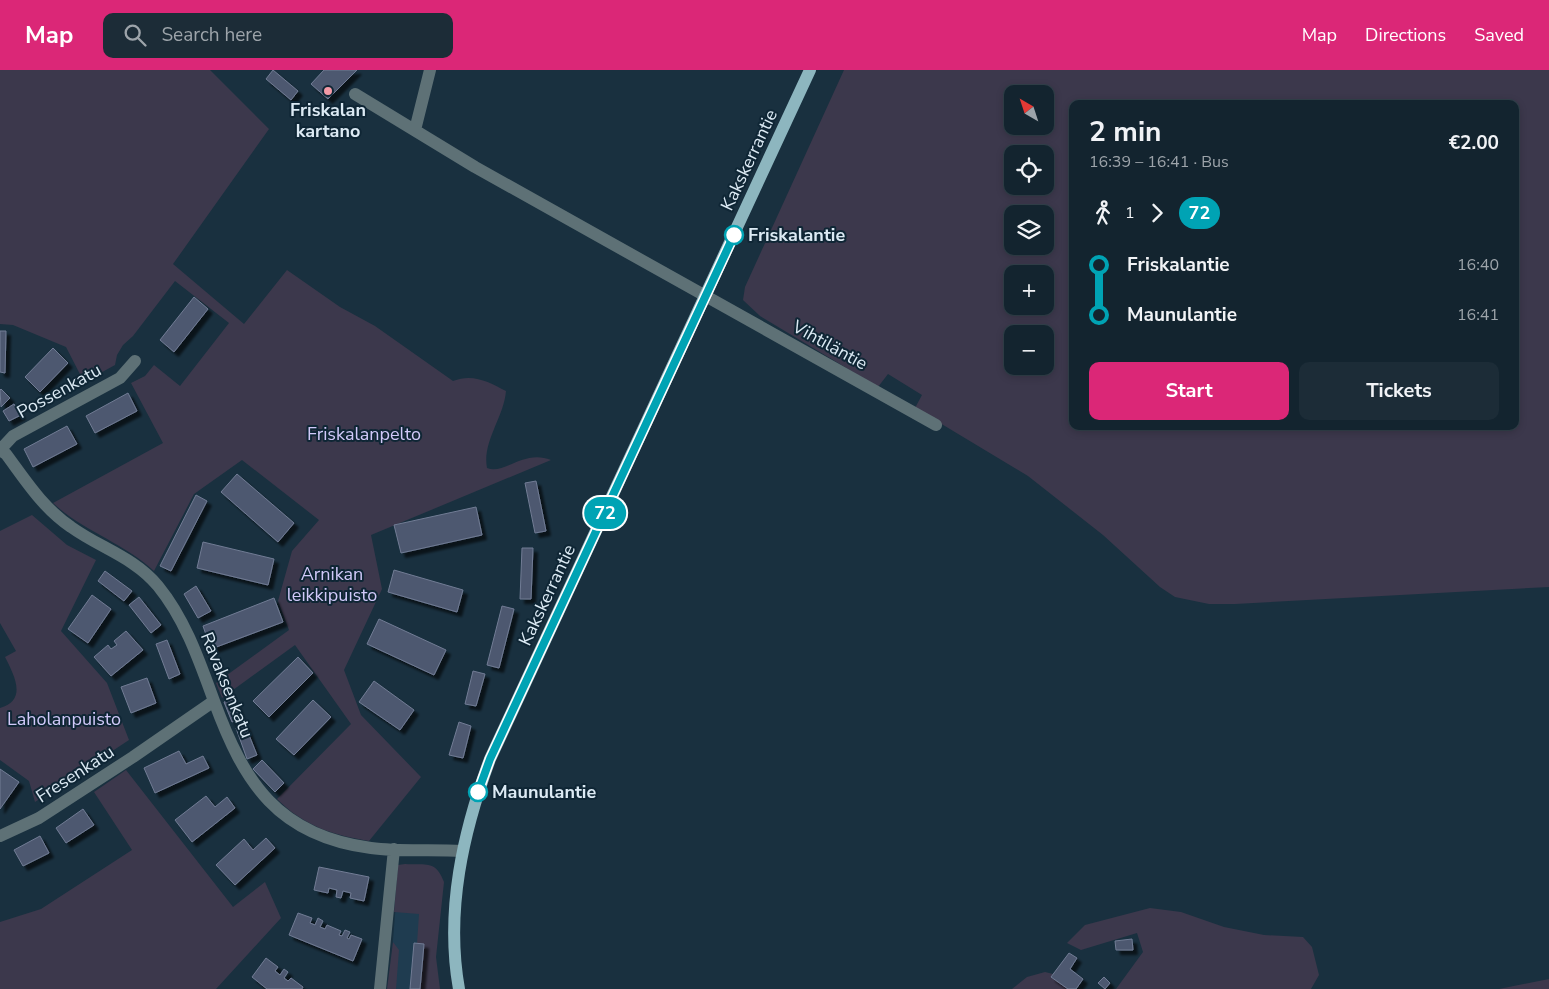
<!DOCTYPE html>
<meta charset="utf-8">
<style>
:root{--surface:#13242f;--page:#1c2c37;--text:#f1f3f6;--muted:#9da4aa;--line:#32414b;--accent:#db2777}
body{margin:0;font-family:"Nunito Sans",sans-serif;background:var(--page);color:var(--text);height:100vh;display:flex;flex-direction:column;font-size:19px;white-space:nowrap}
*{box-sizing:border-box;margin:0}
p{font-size:16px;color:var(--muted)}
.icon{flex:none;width:28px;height:28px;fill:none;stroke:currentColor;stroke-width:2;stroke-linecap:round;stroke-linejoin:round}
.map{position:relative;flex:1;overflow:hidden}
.panel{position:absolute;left:1069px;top:30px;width:450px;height:330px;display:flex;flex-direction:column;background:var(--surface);border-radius:10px;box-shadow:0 2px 8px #0003,0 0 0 1px var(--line)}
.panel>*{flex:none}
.badge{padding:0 10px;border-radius:16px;font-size:18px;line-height:32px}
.needle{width:32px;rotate:321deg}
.tools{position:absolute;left:1004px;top:15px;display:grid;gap:10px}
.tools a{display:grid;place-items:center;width:50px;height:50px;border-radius:10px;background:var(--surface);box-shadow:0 2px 8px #0003,0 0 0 1px var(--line);font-size:25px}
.map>.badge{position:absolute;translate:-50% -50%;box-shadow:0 0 0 2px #fff}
.legs{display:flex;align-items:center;gap:8px;height:55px;padding:0 20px;font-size:16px}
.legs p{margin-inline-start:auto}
.overview{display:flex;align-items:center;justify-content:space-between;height:85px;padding:0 20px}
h1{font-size:28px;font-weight:700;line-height:38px}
.action{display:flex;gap:10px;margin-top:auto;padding:10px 20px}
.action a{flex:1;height:58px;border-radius:10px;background:var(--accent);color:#fff;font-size:20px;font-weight:700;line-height:58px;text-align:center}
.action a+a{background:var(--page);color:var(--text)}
ul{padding:0 20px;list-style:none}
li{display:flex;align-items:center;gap:18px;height:50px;font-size:19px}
li i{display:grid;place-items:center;width:8px;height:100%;margin:0 6px;background:currentColor}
li i::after{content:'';width:12px;height:12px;margin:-6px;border:4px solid;border-radius:50%;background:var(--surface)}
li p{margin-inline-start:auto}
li:first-child i{background:linear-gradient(#0000 50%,currentColor 0)}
li:last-child i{background:linear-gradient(currentColor 50%,#0000 0)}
header{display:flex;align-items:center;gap:30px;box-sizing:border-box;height:70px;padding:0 25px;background:var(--accent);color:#fff}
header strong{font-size:24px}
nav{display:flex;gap:28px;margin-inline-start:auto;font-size:18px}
.search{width:350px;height:45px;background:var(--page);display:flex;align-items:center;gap:12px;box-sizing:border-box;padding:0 18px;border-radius:10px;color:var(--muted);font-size:19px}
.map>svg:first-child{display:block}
.built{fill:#1f3c50}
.green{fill:#3c384c;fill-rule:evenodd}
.building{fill:#4e586f;stroke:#717c95;filter:url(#shadow)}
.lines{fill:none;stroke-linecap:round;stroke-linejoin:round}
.minor{stroke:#5e7176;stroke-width:12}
.major{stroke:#8db6bf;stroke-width:12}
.line-1-casing{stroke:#fff;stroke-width:11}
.line-1{stroke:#00a3b4;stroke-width:8}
.poi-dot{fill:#f49aa6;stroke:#0f2635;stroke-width:2}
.stop-1-dot{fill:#fff;stroke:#00a3b4;stroke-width:2.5}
.labels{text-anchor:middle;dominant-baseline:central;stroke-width:4;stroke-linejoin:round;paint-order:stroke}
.poi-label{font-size:18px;font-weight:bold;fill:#dceaf4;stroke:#0f2635}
.street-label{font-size:18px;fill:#dceaf4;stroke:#0f2635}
.stop-label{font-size:18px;font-weight:bold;fill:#dceaf4;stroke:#0f2635;text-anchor:start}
.park-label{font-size:18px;fill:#d1c9f9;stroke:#0f2635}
</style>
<header>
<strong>Map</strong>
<div class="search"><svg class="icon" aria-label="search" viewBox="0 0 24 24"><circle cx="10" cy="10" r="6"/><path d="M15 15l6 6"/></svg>Search here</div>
<nav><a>Map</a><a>Directions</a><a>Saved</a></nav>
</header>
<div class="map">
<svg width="1549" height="919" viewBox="0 0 1549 919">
<defs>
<filter id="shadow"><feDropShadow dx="4.5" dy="4.5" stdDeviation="1" flood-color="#0009"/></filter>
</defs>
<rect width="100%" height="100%" fill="#19303f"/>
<path class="built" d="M407 796 434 900 435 919H389L398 808Z"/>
<path class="green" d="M0 0H210L269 59 173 194 244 254 287 200 340 237 375 256 453 311C473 303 489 312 506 321 504 347 482 372 487 398 504 405 524 379 551 390L371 465 382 519 344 600 361 645 421 707 369 771C333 765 304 756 277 729L351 654 295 575 222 628 216 613 289 560 278 531 292 481 319 450 242 390 194 424 154 501C124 473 83 461 53 433L163 373 131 313 145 306 154 295 180 316 229 253 175 211 133 266 123 275 117 285 115 295 84 312 66 277 13 255 0 254Z
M844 0H1549V517L1235 534H1209L1175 527 1160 517 1103 465 1028 406 915 338 922 325 888 304 878 317 760 246 743 230 745 217ZM1012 24H1045V56H1012ZM1072 34H1515V356H1072ZM1012 84H1045V116H1012ZM1012 144H1045V176H1012ZM1012 204H1045V236H1012ZM1012 264H1045V296H1012Z
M32 445 67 475 96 490 61 561 107 613 129 670 35 732 29 711 0 690V638C28 630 14 605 5 587L16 581 0 553V461Z
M126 700 233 837 265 812 281 848 216 919H0V852L41 839 132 780 94 722Z
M405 794C426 795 436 790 444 812L436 887 440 919H420L424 874H417L419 844 394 842 398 795Z
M1150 838 1181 842 1224 857 1264 865 1303 867 1312 877 1319 905 1311 919H1116L1143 882 1137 863 1081 880 1067 873 1085 855Z
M393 872 399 880 396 919H387Z
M1045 902 1053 904 1051 907 1068 919H1012L1027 907Z
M1549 909V919H1497H1499Z"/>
<path class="building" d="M273 0 298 21 291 30 266 9Z
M324 0H357L328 29 311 14Z
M194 227 208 239 174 282 160 270Z
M0 261H6L5 303 0 302Z
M53 278 68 293 40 322 25 307Z
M1 319 10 328 1 337 0 320Z
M128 323 137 341 95 363 86 346Z
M14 334 21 345 9 351 3 341Z
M67 356 77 374 33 397 24 379Z
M237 404 294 453 278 472 221 422Z
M536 411 546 461 535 463 525 413Z
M196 425 207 431 171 501 160 496Z
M476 437 482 465 401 483 394 455Z
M203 472 274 489 268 515 197 498Z
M522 478H533L531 529H520Z
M394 500 463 520 457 542 388 522Z
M105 501 132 521 124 531 98 511Z
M196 516 211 541 198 548 184 524Z
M92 525 111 539 88 573 68 559Z
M139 527 161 555 151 563 129 535Z
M274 528 283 552 211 579 203 556Z
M502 536 514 539 499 598 487 595Z
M379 549 446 580 434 605 367 574Z
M126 561 143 580 111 606 94 587 108 575 111 579 117 575 114 571Z
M167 570 180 604 169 609 156 574Z
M298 587 313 603 269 647 253 631Z
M473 601 485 604 476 636 465 634Z
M147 608 156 633 131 643 121 617Z
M374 611 414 640 400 660 359 632Z
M234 629 241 648 232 652 224 632Z
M313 630 331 647 294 685 276 669Z
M459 652 471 656 463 688 449 685Z
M245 655 257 685 247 689 236 658Z
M179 681 186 694 203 686 209 698 155 723 144 698Z
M262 690 284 713 275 722 253 699Z
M0 699 19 712 0 739Z
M206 726 215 737 227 727 235 738 192 772 175 750Z
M83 739 94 755 66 773 56 758Z
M40 766 49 783 23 796 14 780Z
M266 768 275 778 235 815 216 795 244 769 253 780Z
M319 797 369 807 364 831 350 828 351 823 343 821 341 828 336 827 337 820 329 818 328 823 314 820Z
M298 843 312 848 310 853 315 855 318 848 323 851 320 857 325 859 327 855 341 861 339 865 342 866 345 860 350 862 347 868 349 869 351 865 362 869 353 891 289 865Z
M1132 869 1133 880H1116L1115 871Z
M414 873 424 874 420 919H410Z
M1069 883 1077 888 1070 899 1083 909 1076 919H1068L1051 907Z
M266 888 278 897 275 901 280 905 284 899 288 902 284 908 288 911 291 908 303 917 302 919H267L252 907Z
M1104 907 1110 913 1105 919 1098 913Z"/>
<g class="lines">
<path class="minor" d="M355 24 475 97 936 355
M415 60 430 0
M0 380 6 384C26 411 43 438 71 457 100 478 134 487 158 516 185 549 199 590 214 631 244 713 278 766 371 778 401 782 432 779 462 781
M0 380 13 366 120 308 135 291
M0 766 39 748 133 687 214 631
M380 919 394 779"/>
<path class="major" d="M459 919C445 841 463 762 490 689L810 0"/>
</g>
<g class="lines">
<g class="line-1-casing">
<path id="line-1" d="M478 722 490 689 734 165"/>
</g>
<use href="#line-1" class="line-1"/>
</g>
<circle class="poi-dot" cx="328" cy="21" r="5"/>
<g class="stop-1-dot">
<circle cx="734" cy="165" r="9"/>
<circle cx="478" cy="722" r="9"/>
</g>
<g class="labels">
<g class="poi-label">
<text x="328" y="40">Friskalan<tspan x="328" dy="21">kartano</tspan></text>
</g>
<g class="street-label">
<text transform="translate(749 90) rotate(-65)">Kakskerrantie</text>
<text transform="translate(830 275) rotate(29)">Vihtiläntie</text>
<text transform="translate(59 321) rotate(-29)">Possenkatu</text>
<text transform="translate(547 525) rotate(-65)">Kakskerrantie</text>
<text transform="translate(227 615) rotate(68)">Ravaksenkatu</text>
<text transform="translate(75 704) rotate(-33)">Fresenkatu</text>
</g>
<g class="stop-label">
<text x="748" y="165">Friskalantie</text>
<text x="492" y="722">Maunulantie</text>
</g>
<g class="park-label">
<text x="364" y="364">Friskalanpelto</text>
<text x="332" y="504">Arnikan<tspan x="332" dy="21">leikkipuisto</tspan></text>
<text x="64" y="649">Laholanpuisto</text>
</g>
</g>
</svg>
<div class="tools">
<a><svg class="needle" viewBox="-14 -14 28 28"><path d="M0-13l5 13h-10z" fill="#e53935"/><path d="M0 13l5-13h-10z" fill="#9da4aa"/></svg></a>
<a><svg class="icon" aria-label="locate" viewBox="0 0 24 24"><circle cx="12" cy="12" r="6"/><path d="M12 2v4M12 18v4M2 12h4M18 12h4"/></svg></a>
<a><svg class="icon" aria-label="layers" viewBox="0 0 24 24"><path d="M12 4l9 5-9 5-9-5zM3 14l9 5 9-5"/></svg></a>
<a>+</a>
<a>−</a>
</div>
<b class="badge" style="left:605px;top:443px;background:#00a3b4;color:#fff">72</b>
<section class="panel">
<div class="overview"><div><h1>2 min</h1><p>16:39 – 16:41 · Bus</p></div><b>€2.00</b></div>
<div class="legs"><svg class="icon" aria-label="walk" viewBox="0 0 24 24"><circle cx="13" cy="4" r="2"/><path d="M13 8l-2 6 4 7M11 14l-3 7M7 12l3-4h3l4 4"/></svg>1<svg class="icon" aria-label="forward" viewBox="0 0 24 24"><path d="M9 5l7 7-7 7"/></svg><b class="badge" style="background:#00a3b4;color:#fff">72</b></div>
<ul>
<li><i style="color:#00a3b4"></i><b>Friskalantie</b><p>16:40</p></li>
<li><i style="color:#00a3b4"></i><b>Maunulantie</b><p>16:41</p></li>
</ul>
<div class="action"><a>Start</a><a>Tickets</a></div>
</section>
</div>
